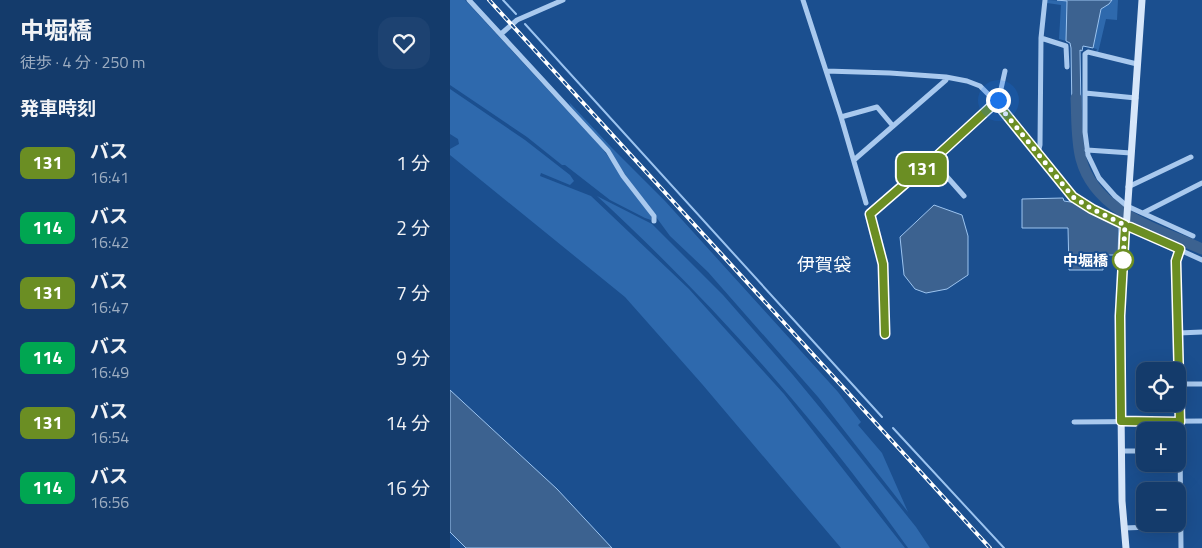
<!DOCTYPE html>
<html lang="ja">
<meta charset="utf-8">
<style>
:root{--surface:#143b6b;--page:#1d4271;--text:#f1f3f6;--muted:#9dadc1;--line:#33557e}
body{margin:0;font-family:"Titillium Web","Noto Sans JP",sans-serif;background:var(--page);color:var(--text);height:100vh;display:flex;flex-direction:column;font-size:19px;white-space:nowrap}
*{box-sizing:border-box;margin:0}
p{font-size:16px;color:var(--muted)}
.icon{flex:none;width:28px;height:28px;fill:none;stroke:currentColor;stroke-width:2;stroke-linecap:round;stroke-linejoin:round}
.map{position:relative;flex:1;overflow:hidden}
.details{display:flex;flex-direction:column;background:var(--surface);width:450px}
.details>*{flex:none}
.badge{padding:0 10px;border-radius:8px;font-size:18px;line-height:32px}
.fabs{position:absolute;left:686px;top:362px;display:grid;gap:10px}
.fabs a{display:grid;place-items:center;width:50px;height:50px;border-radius:10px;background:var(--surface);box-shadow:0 5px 20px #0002,0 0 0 1px var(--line);font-size:25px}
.you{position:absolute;width:25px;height:25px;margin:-12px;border:4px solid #fff;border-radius:50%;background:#1a73e8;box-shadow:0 0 0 8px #1a73e833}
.map>.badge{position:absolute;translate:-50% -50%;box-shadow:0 0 0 2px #fff}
h2{padding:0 20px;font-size:19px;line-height:45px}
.round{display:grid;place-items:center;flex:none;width:52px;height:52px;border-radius:15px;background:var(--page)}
.overview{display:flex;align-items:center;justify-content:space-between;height:85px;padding:0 20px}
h1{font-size:24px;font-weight:700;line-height:38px}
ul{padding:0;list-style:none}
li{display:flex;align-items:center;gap:15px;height:65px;padding:0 20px}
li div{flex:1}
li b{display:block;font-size:19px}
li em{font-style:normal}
li .badge{min-width:55px;font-weight:700;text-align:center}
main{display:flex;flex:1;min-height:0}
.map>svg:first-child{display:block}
.green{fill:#2e69ad}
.water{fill:#3c6290;stroke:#9cc4f0}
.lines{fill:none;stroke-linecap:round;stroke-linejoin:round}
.stream{stroke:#9cc4f0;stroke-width:2}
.river{stroke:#3c6290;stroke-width:11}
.street{stroke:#a9c9ee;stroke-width:5}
.secondary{stroke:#d6e6fa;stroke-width:7}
.rail-casing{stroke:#fff;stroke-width:4}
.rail{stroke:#1b4f8f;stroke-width:2;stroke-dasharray:5.5;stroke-linecap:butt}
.line-casing{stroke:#fff;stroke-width:11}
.line{stroke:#6b8e23;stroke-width:8}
.walk{stroke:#fff;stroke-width:5;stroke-dasharray:0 9}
.stop-dot{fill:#fff;stroke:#6b8e23;stroke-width:2.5}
.labels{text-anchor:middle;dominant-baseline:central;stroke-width:4;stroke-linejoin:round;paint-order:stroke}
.stop-label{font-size:15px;font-weight:bold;fill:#fff;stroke:#1b4f8f;text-anchor:end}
.quarter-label{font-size:18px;fill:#fff;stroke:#1b4f8f}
</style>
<main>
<section class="details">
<div class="overview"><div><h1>中堀橋</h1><p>徒歩 · 4 分 · 250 m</p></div><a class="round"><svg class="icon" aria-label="heart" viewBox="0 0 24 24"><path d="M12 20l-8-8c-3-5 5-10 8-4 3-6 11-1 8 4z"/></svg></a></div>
<h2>発車時刻</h2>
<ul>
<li><span class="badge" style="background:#6b8e23;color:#fff">131</span><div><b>バス</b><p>16:41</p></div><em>1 分</em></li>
<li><span class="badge" style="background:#00a651;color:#fff">114</span><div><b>バス</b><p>16:42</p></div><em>2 分</em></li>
<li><span class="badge" style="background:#6b8e23;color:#fff">131</span><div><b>バス</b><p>16:47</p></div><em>7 分</em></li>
<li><span class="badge" style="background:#00a651;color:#fff">114</span><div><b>バス</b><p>16:49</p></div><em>9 分</em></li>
<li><span class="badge" style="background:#6b8e23;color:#fff">131</span><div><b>バス</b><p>16:54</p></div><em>14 分</em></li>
<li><span class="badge" style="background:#00a651;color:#fff">114</span><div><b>バス</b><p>16:56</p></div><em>16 分</em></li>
</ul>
</section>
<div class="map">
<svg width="752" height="548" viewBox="0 0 752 548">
<rect width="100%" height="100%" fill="#1b4f8f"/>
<path class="green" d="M0 0H15L152 148 201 216V220L195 218 160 200 115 165H112L77 137 0 85Z
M597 0 617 1 616 41 609 39 611 5 597 3Z
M662 0H668L667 20 656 19 648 53 646 52 647 49 643 48 651 9 659 4Z
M0 89 75 140 120 175 124 181 120 185 91 173 90 176 141 196 239 289 334 394 455 548H391L252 384 175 297 0 155V149L9 144 8 139 0 134Z
M119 102 161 147 215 201 388 392 411 422 408 425 432 453 458 512 368 397 258 272 220 236 176 176 158 148 121 107Z
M147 196 202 224 273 295 343 375 386 427 466 527 480 548H458C367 420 262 302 147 196Z"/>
<path class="water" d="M607 0H662L659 4 651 9 643 48 633 46 632 51 630 50 631 110 622 112 621 48 620 43 616 41 617 1Z
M613 198 614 201 627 203 669 225 668 255H653V270H619L618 228H572V199Z
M484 205 512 215 518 236V275L497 289 476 293 465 289 454 275 450 237Z
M0 390 107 489 162 548H16L0 532Z"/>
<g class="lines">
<path class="stream" d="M53 0 66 14
M75 24 432 417
M443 428 554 548"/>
<path class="river" d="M626 98C627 117 626 139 631 159 645 212 707 229 752 249"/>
<path class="street" d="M19 0 158 151 173 176 204 216V221
M353 0 391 117 416 203
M51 34 67 20 113 0
M591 38 616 46 617 67
M687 64 638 52 635 54V132L638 155 649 178 665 196 677 206 743 236
M376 71 440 73 496 77 517 81 530 86 546 102 623 197 653 215 752 260
M635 93 686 98
M391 117 427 107 443 126
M637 150 681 153
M588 153 590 145 591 38 595 0
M404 160 496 80V77
M483 161 514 196
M678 187 741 157
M693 213 752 183
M730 249C722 265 727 317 729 336L731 548
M729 333 752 332
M435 334 433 264 419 213 487 157 545 104 549 98 555 71
M730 384H752
M624 422 752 421
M672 451H694
M674 528 730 526"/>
<path class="secondary" d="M676 548 672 501 670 316 692 0"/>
<g class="rail-casing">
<path id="rail" d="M39 0 540 548"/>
</g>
<use href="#rail" class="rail"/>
</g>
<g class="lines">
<g class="line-casing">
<path id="line" d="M435 334 433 264 420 214 487 156 546 102 623 197 642 209 675 225 670 316 671 421 730 422 726 261 730 249 680 227"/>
</g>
<use href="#line" class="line"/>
<path class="walk" d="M548 100 546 102 623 197 642 209 675 225 673 262V260"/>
</g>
<circle class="stop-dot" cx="673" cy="260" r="10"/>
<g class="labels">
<g class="stop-label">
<text x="658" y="260">中堀橋</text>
</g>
<g class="quarter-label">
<text x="374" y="264">伊賀袋</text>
</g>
</g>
</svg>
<div class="fabs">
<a><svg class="icon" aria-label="locate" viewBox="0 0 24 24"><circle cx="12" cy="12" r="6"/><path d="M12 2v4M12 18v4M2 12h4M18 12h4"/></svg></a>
<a>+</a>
<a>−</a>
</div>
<div class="you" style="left:548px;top:100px"></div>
<b class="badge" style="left:472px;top:169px;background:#6b8e23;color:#fff">131</b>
</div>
</main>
